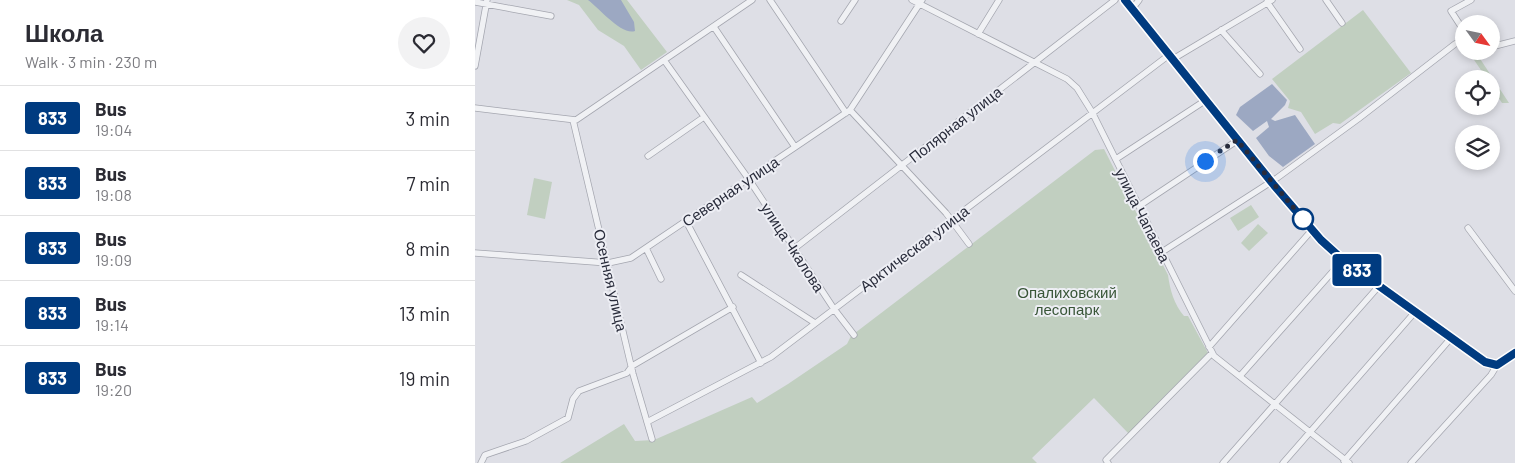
<!DOCTYPE html>
<meta charset="utf-8">
<style>
:root{--surface:#fff;--page:#f2f2f3;--text:#2b2b33;--muted:#7c7c81;--line:#e1e1e2}
body{margin:0;font-family:Barlow,sans-serif;background:var(--page);color:var(--text);height:100vh;display:flex;flex-direction:column;font-size:19px;white-space:nowrap}
*{box-sizing:border-box;margin:0}
p{font-size:16px;color:var(--muted)}
.icon{flex:none;width:28px;height:28px;fill:none;stroke:currentColor;stroke-width:2;stroke-linecap:round;stroke-linejoin:round}
.map{position:relative;flex:1;overflow:hidden}
.sheet{display:flex;flex-direction:column;background:var(--surface);width:475px}
.sheet>*{flex:none}
.badge{padding:0 10px;border-radius:4px;font-size:18px;line-height:32px}
.needle{width:32px;rotate:123deg}
.controls{position:absolute;left:980px;top:15px;display:grid;gap:10px}
.controls a{display:grid;place-items:center;width:45px;height:45px;border-radius:50%;background:var(--surface);box-shadow:0 2px 8px #0003;font-size:25px}
.you{position:absolute;width:25px;height:25px;margin:-12px;border:4px solid #fff;border-radius:50%;background:#1a73e8;box-shadow:0 0 0 8px #1a73e833}
.map>.badge{position:absolute;translate:-50% -50%;box-shadow:0 0 0 2px #fff}
.round{display:grid;place-items:center;flex:none;width:52px;height:52px;border-radius:26px;background:var(--page)}
.headline{display:flex;align-items:center;justify-content:space-between;height:85px;padding:0 25px}
h1{font-size:24px;font-weight:700;line-height:38px}
ul{padding:0;list-style:none}
li{display:flex;align-items:center;gap:15px;height:65px;padding:0 25px;border-top:1px solid var(--line)}
li div{flex:1}
li b{display:block;font-size:19px}
li em{font-style:normal}
li .badge{min-width:55px;font-weight:700;text-align:center}
main{display:flex;flex:1;min-height:0}
.map>svg:first-child{display:block}
.green{fill:#c1cfc0}
.water{fill:#9ca8c2}
.lines{fill:none;stroke-linecap:round;stroke-linejoin:round}
.minor-casing{stroke:#a4a6af;stroke-width:7}
.minor{stroke:#f0f1f4;stroke-width:5.5}
.line-casing{stroke:#fff;stroke-width:11}
.line{stroke:#003b80;stroke-width:8}
.walk{stroke:#292c3b;stroke-width:5;stroke-dasharray:0 9}
.stop-dot{fill:#fff;stroke:#003b80;stroke-width:2.5}
.labels{text-anchor:middle;dominant-baseline:central;stroke-width:4;stroke-linejoin:round;paint-order:stroke}
.street-label{font-size:15px;fill:#292c3b;stroke:#edeef4}
.park-label{font-size:15px;fill:#385537;stroke:#edeef4}
</style>
<main>
<section class="sheet">
<div class="headline"><div><h1>Школа</h1><p>Walk · 3 min · 230 m</p></div><a class="round"><svg class="icon" aria-label="heart" viewBox="0 0 24 24"><path d="M12 20l-8-8c-3-5 5-10 8-4 3-6 11-1 8 4z"/></svg></a></div>
<ul>
<li><span class="badge" style="background:#003b80;color:#fff">833</span><div><b>Bus</b><p>19:04</p></div><em>3 min</em></li>
<li><span class="badge" style="background:#003b80;color:#fff">833</span><div><b>Bus</b><p>19:08</p></div><em>7 min</em></li>
<li><span class="badge" style="background:#003b80;color:#fff">833</span><div><b>Bus</b><p>19:09</p></div><em>8 min</em></li>
<li><span class="badge" style="background:#003b80;color:#fff">833</span><div><b>Bus</b><p>19:14</p></div><em>13 min</em></li>
<li><span class="badge" style="background:#003b80;color:#fff">833</span><div><b>Bus</b><p>19:20</p></div><em>19 min</em></li>
</ul>
</section>
<div class="map">
<svg width="1040" height="463" viewBox="0 0 1040 463">
<rect width="100%" height="100%" fill="#dedfe6"/>
<path class="green" d="M92 0H152L192 52 166 70 149 46 123 30 104 5Z
M888 10 936 73 865 124 858 123 840 134 826 112 813 108 815 101 797 79Z
M993 51H1000L1034 103H1027L1016 86V79H1012Z
M629 149 693 275C695 290 699 304 709 316H713L733 353 654 434 619 398 557 458 562 463H85L149 424 160 441 179 440 277 397 282 403 313 384 372 344 376 336 620 150Z
M59 178 77 182 70 219 52 215Z
M776 205 784 217 763 231 755 218Z
M783 224 793 233 774 251 766 243Z"/>
<path class="water" d="M113 0H146L159 22 160 31C147 36 124 8 113 0Z
M797 84 812 100 810 105 796 119 800 121 820 115 840 144 808 167 794 156 781 138 794 127 792 121 778 131 761 115 765 107Z"/>
<g class="lines">
<g class="minor-casing">
<path id="minor" d="M295 0 371 113
M437 0 592 79 602 88 617 112 739 356 874 463
M650 0 794 179 846 240 868 260 1004 359 1015 365H1022
M851 0 867 23
M0 2 76 16
M792 2 825 49
M657 9 664 0
M366 21 380 0
M239 27 320 147
M746 30 785 74
M989 31 976 11 996 0
M503 34 524 0
M1016 47 1040 41
M698 59 797 0
M189 60 275 181 359 309 379 335
M0 66 12 0
M0 108 101 120 277 0
M375 110 471 213 494 244
M98 120 158 374 177 439
M173 156 229 117
M641 159 731 100
M664 206 763 140
M211 221 286 363
M993 228 1040 291
M171 248 186 279
M320 248 640 0
M687 252 802 178 883 119 980 44
M0 253 133 263 156 258 375 110 447 0
M266 275 340 323
M734 347 837 230
M765 376 868 260
M172 422 296 357 694 55
M869 461 976 338
M6 463 10 455 51 441 93 418 98 399 104 391 152 373 157 366 258 307
M633 463 631 460 737 353
M748 463 904 286
M808 463 940 312
M936 463 1016 375 1022 365 1040 353"/>
</g>
<use href="#minor" class="minor"/>
</g>
<g class="lines">
<g class="line-casing">
<path id="line" d="M650 0 798 184 846 240 868 260 1010 362 1022 365 1040 353"/>
</g>
<use href="#line" class="line"/>
<path class="walk" d="M730 161 762 140 828 219"/>
</g>
<circle class="stop-dot" cx="828" cy="219" r="10"/>
<g class="labels">
<g class="street-label">
<text transform="translate(480 124) rotate(-38)">Полярная улица</text>
<text transform="translate(255 191) rotate(-34)">Северная улица</text>
<text transform="translate(668 215) rotate(63)">улица Чапаева</text>
<text transform="translate(318 247) rotate(57)">улица Чкалова</text>
<text transform="translate(439 248) rotate(-37)">Арктическая улица</text>
<text transform="translate(136 280) rotate(77)">Осенняя улица</text>
</g>
<g class="park-label">
<text x="592" y="292">Опалиховский<tspan x="592" dy="17">лесопарк</tspan></text>
</g>
</g>
</svg>
<div class="controls">
<a><svg class="needle" viewBox="-14 -14 28 28"><path d="M0-13l5 13h-10z" fill="#e53935"/><path d="M0 13l5-13h-10z" fill="#7c7c81"/></svg></a>
<a><svg class="icon" aria-label="locate" viewBox="0 0 24 24"><circle cx="12" cy="12" r="6"/><path d="M12 2v4M12 18v4M2 12h4M18 12h4"/></svg></a>
<a><svg class="icon" aria-label="layers" viewBox="0 0 24 24"><path d="M12 4l9 5-9 5-9-5zM3 14l9 5 9-5"/></svg></a>
</div>
<div class="you" style="left:730px;top:161px"></div>
<b class="badge" style="left:882px;top:270px;background:#003b80;color:#fff">833</b>
</div>
</main>
